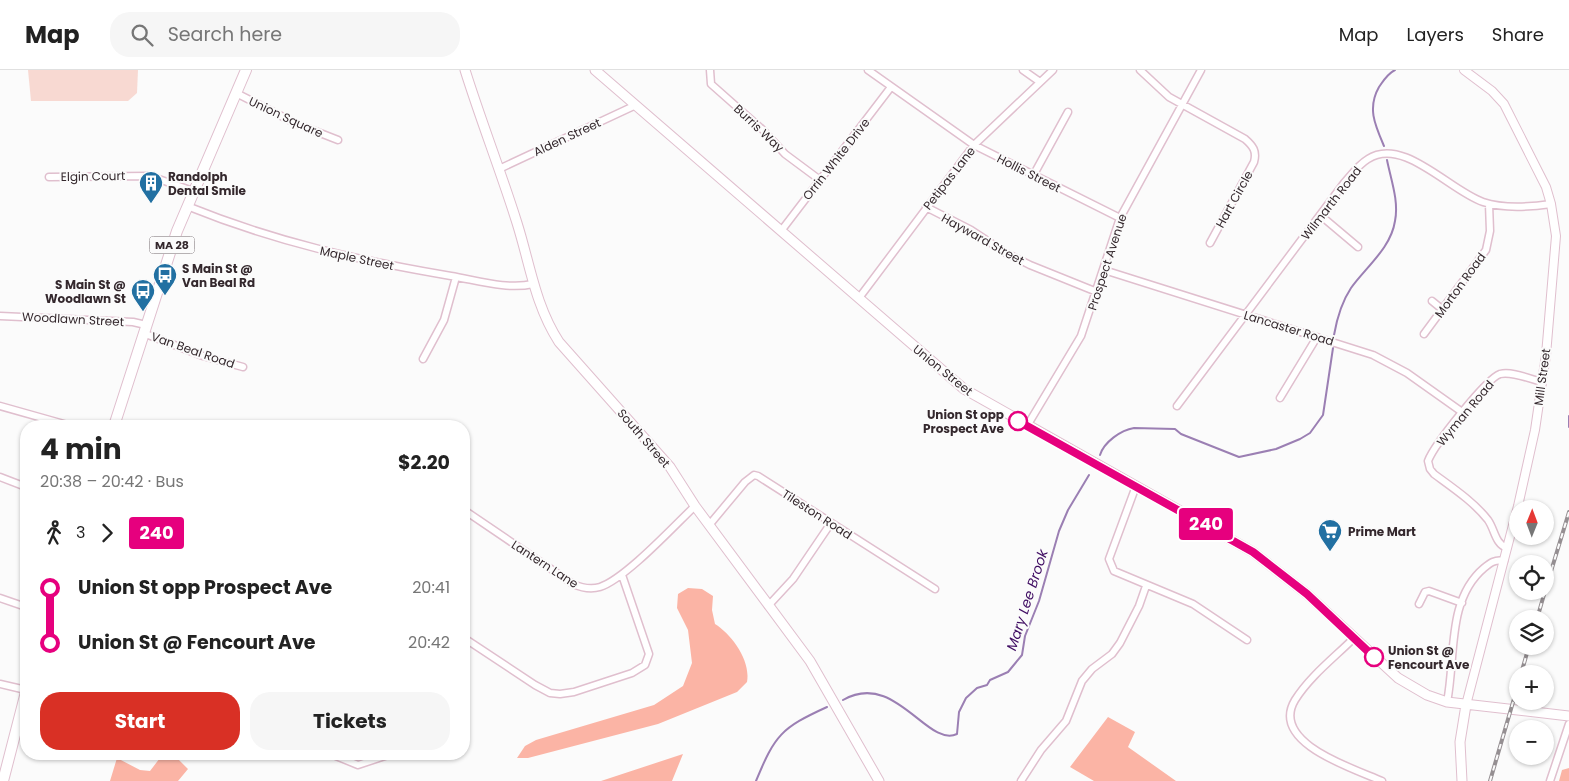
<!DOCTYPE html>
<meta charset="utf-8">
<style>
:root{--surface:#fff;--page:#f6f6f6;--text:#222;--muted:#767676;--line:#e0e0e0;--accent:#d93025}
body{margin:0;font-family:Poppins,sans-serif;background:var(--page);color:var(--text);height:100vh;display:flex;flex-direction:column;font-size:19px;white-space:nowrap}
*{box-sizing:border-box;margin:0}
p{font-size:16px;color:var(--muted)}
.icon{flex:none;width:28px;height:28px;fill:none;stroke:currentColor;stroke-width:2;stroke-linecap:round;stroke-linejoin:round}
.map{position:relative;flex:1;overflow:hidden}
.panel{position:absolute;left:20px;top:350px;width:450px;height:340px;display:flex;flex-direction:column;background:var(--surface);border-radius:20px;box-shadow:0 1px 4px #0004}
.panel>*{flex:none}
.badge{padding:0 10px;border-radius:4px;font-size:18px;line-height:32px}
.needle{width:32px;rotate:1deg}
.controls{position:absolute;left:1509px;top:430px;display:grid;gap:10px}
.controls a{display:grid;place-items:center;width:45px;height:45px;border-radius:50%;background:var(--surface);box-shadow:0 1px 4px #0004;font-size:25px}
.map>.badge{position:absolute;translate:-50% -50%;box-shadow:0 0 0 2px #fff}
.legs{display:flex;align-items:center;gap:8px;height:55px;padding:0 20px;font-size:16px}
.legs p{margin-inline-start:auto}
.overview{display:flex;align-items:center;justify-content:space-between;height:85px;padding:0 20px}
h1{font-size:28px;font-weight:700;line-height:38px}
.cta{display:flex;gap:10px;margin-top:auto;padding:10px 20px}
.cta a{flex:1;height:58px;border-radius:20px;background:var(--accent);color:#fff;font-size:20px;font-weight:700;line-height:58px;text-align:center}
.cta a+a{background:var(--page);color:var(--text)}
ul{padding:0 20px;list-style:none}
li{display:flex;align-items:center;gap:18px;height:55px;font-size:19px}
li i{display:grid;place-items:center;width:8px;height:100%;margin:0 6px;background:currentColor}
li i::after{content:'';width:12px;height:12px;margin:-6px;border:4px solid;border-radius:50%;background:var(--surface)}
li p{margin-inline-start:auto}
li:first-child i{background:linear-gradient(#0000 50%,currentColor 0)}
li:last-child i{background:linear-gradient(currentColor 50%,#0000 0)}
header{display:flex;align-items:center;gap:30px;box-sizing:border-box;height:70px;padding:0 25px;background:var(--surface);border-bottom:1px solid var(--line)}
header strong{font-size:24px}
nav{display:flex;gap:28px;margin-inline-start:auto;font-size:18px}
.search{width:350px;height:45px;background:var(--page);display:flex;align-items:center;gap:12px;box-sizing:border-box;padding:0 18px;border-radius:20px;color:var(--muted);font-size:19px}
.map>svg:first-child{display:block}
.green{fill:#f8d9d2}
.forest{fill:#fbb4a5}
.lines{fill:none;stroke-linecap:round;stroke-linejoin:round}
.stream{stroke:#9b7fb3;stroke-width:2}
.minor-casing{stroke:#e0bfce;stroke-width:9}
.tertiary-casing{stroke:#e0bfce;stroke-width:10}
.secondary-casing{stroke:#e0bfce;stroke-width:11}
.primary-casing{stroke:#e0bfce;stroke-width:12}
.minor{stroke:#fff;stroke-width:6}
.tertiary{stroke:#fff;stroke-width:8}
.secondary{stroke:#fff;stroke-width:9}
.primary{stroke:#fff;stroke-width:10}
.rail-casing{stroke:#958f92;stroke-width:4}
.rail{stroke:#fbfbfb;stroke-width:2;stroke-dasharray:5.5;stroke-linecap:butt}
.line-1-casing{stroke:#fff;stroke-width:11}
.line-1{stroke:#e6007e;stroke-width:8}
.stop-1-dot{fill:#fff;stroke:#e6007e;stroke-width:2.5}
.labels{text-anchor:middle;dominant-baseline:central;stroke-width:4;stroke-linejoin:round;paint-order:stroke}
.shield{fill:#fbfbfb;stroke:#70676b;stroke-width:1}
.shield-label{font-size:11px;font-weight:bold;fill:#34282d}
.street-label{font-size:12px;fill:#34282d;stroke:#fbfbfb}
.poi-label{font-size:12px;font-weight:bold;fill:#34282d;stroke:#fbfbfb;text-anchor:start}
.stop-label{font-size:12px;font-weight:bold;fill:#34282d;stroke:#fbfbfb;text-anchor:end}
.water-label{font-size:14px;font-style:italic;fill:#3f0c62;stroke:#fbfbfb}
</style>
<header>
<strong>Map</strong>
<div class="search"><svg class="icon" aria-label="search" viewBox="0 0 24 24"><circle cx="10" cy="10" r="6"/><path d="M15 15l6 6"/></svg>Search here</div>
<nav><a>Map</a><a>Layers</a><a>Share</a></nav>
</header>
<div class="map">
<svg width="1569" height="711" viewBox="0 0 1569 711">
<rect width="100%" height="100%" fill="#fbfbfb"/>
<path class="green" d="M28 0H138L137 23 128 31H31Z"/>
<path class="forest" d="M688 518 702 519 713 526 712 540 715 554C731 564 751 590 747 612L737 622 658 654 528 688H517L525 676 536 670 654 635 683 616 692 593 688 560 677 538 678 524Z
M1108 647 1135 662 1128 677 1176 711H1094L1070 697Z
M163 684H173L188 699 178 711H110L117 688 140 700 150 701Z
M683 684 672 711H601Z
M1569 698V711H1559L1562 700Z"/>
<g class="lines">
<path class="stream" d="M1384 76C1375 55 1367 38 1379 17 1384 10 1387 4 1395 0
M1334 265C1337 248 1341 233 1351 218 1366 197 1391 178 1395 151 1399 131 1391 110 1387 90
M1569 346V357
M1100 385C1104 372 1121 360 1134 358L1175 359 1181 364 1239 387 1276 379 1300 369 1310 363 1323 345 1333 278
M843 630C895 600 927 678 957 664L959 642 966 628 977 618 987 615 990 610 1008 602 1022 585 1025 566 1039 531 1059 461 1068 440 1089 405
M756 711C775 665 781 658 827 637"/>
<g class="minor-casing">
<path id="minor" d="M710 0 711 14 763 60 785 84 820 110
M868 0 974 75 1120 148
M1023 0 1040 12
M1140 0 1169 27 1245 69C1253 76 1257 81 1254 92L1210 173
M236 23 297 54 338 70
M499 99 636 35
M1033 106 1068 42
M49 107 150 106 193 121
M187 136C276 172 357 190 451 206 476 210 507 220 533 214
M926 137 971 160 1006 183 1030 195 1097 222
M1320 145 1358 177
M781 161 891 17
M1104 200 1373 285 1407 303 1462 342
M859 228 974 75 1053 0
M1432 231 1443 240
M0 246 133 252 146 255
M143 263 203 286 243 297
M1424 264 1486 180 1490 161 1489 134
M423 289 444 250 456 207
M1280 328 1317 267
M0 336 71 356
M1177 336 1344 113C1351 105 1358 95 1368 89 1403 66 1450 121 1483 132 1504 139 1530 137 1551 134
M1027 356 1081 266 1120 148 1201 0
M0 407 26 417
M1136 416 1109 489 1114 501 1193 534 1247 570
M464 440 573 514C582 518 590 520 600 517 625 509 674 456 695 436
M710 454 745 412 754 405 758 406 935 519
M1507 478C1495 474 1495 460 1488 450 1474 432 1453 418 1434 404L1430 399 1428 391C1434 375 1486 309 1500 304 1512 301 1530 309 1542 312
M0 528 26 537
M1419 534 1425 522 1429 521 1462 533
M768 536 793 509 831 453
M464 568 535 615 550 623 560 624 574 622 632 603 645 595 649 584 622 505
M1354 568C1335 587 1310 606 1295 630 1269 673 1355 699 1382 711
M0 614 26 620
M1447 632C1456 589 1446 530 1484 498 1490 493 1495 489 1504 491
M331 684 358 695 391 684
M1021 711 1041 680 1066 651 1082 611 1092 599 1112 584 1120 573 1139 536 1146 516
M1550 711 1569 654"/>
</g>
<g class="tertiary-casing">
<path id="tertiary" d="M1464 0 1492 21 1504 34 1546 117 1551 134 1556 166 1546 285 1535 360 1518 436 1466 635"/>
</g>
<g class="secondary-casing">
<path id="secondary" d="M465 0C481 51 501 102 517 153 530 194 535 235 559 272L670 397 695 436 810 591 879 711
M595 0 964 319 1253 482 1307 524 1398 608 1427 625 1447 632 1569 646
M1462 711 1460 672 1466 635"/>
</g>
<g class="primary-casing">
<path id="primary" d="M114 356 177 161 246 0
M3 711 26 622"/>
</g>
<use href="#minor" class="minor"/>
<use href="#tertiary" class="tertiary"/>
<use href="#secondary" class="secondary"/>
<use href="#primary" class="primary"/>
<g class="rail-casing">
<path id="rail" d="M1545 521 1569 442
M1537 549 1545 521
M1521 604 1529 576
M1490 711 1518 615"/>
</g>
<use href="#rail" class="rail"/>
</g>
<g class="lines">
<g class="line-1-casing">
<path id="line-1" d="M1018 351 1253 482 1307 524 1374 587"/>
</g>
<use href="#line-1" class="line-1"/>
</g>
<defs>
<g id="building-pin" transform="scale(1.25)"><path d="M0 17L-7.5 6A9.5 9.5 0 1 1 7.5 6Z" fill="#2270a2" stroke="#fbfbfb"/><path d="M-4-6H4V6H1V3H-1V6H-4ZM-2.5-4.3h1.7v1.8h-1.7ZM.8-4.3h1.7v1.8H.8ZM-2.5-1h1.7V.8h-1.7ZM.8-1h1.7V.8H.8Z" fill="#fff"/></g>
<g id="bus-pin" transform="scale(1.25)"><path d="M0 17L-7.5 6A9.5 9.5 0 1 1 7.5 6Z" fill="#2270a2" stroke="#fbfbfb"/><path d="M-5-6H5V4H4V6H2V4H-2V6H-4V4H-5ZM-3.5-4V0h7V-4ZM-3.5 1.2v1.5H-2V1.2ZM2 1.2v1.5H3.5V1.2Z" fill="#fff"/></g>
<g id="supermarket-pin" transform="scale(1.25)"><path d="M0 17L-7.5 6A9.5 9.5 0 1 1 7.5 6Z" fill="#2270a2" stroke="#fbfbfb"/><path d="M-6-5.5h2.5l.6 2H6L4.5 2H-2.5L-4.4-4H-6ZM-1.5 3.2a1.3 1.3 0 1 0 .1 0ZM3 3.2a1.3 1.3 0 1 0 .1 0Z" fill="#fff"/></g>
</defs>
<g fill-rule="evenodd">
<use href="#building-pin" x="151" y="113"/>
<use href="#bus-pin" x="165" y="205"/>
<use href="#bus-pin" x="143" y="221"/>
<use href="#supermarket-pin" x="1330" y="461"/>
</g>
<g class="stop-1-dot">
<circle cx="1018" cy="351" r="9"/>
<circle cx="1374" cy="587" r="9"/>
</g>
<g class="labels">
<rect class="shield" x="149.5" y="166.5" width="45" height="17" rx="4"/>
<g class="shield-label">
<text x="172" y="175">MA 28</text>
</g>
<g class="street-label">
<text transform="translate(286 47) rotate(25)">Union Square</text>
<text transform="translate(759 58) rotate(43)">Burris Way</text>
<text transform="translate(567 67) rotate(-25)">Alden Street</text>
<text transform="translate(836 89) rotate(-52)">Orrin White Drive</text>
<text transform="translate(1029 103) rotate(27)">Hollis Street</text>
<text transform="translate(93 106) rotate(-1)">Elgin Court</text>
<text transform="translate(949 108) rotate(-52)">Petipas Lane</text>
<text transform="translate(1234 129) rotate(-61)">Hart Circle</text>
<text transform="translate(1331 133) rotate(-52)">Wilmarth Road</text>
<text transform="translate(983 169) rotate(29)">Hayward Street</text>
<text transform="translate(357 188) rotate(12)">Maple Street</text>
<text transform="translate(1107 192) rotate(-72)">Prospect Avenue</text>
<text transform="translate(1460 215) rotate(-54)">Morton Road</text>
<text transform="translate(73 249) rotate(3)">Woodlawn Street</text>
<text transform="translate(1289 258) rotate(17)">Lancaster Road</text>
<text transform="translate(193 280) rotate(19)">Van Beal Road</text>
<text transform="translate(943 300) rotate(39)">Union Street</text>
<text transform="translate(1542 307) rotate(-82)">Mill Street</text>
<text transform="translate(1465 343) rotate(-50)">Wyman Road</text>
<text transform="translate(644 368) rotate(49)">South Street</text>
<text transform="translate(817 444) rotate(33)">Tileston Road</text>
<text transform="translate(545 494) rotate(33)">Lantern Lane</text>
</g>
<g class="poi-label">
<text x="168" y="106">Randolph<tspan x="168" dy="14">Dental Smile</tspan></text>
<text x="182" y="198">S Main St @<tspan x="182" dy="14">Van Beal Rd</tspan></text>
<text x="126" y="214" text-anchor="end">S Main St @<tspan x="126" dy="14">Woodlawn St</tspan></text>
<text x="1348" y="461">Prime Mart</text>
</g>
<g class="stop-label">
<text x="1004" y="344">Union St opp<tspan x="1004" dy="14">Prospect Ave</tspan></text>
<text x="1388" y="580" text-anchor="start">Union St @<tspan x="1388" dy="14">Fencourt Ave</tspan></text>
</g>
<g class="water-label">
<text transform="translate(1027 530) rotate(-72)">Mary Lee Brook</text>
</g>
</g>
</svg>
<div class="controls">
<a><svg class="needle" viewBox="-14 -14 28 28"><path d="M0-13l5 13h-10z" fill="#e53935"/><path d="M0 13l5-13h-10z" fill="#767676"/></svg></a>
<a><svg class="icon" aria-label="locate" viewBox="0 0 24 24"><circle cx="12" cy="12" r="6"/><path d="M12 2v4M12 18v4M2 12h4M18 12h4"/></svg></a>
<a><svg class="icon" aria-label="layers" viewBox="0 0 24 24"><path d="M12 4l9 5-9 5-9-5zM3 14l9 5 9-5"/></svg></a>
<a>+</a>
<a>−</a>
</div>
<b class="badge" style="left:1206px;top:454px;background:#e6007e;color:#fff">240</b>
<section class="panel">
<div class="overview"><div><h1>4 min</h1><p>20:38 – 20:42 · Bus</p></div><b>$2.20</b></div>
<div class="legs"><svg class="icon" aria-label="walk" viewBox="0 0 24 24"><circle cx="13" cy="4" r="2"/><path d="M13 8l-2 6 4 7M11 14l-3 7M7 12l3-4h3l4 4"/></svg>3<svg class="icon" aria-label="forward" viewBox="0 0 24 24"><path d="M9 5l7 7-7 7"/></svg><b class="badge" style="background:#e6007e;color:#fff">240</b></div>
<ul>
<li><i style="color:#e6007e"></i><b>Union St opp Prospect Ave</b><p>20:41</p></li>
<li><i style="color:#e6007e"></i><b>Union St @ Fencourt Ave</b><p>20:42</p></li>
</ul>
<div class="cta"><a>Start</a><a>Tickets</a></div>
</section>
</div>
